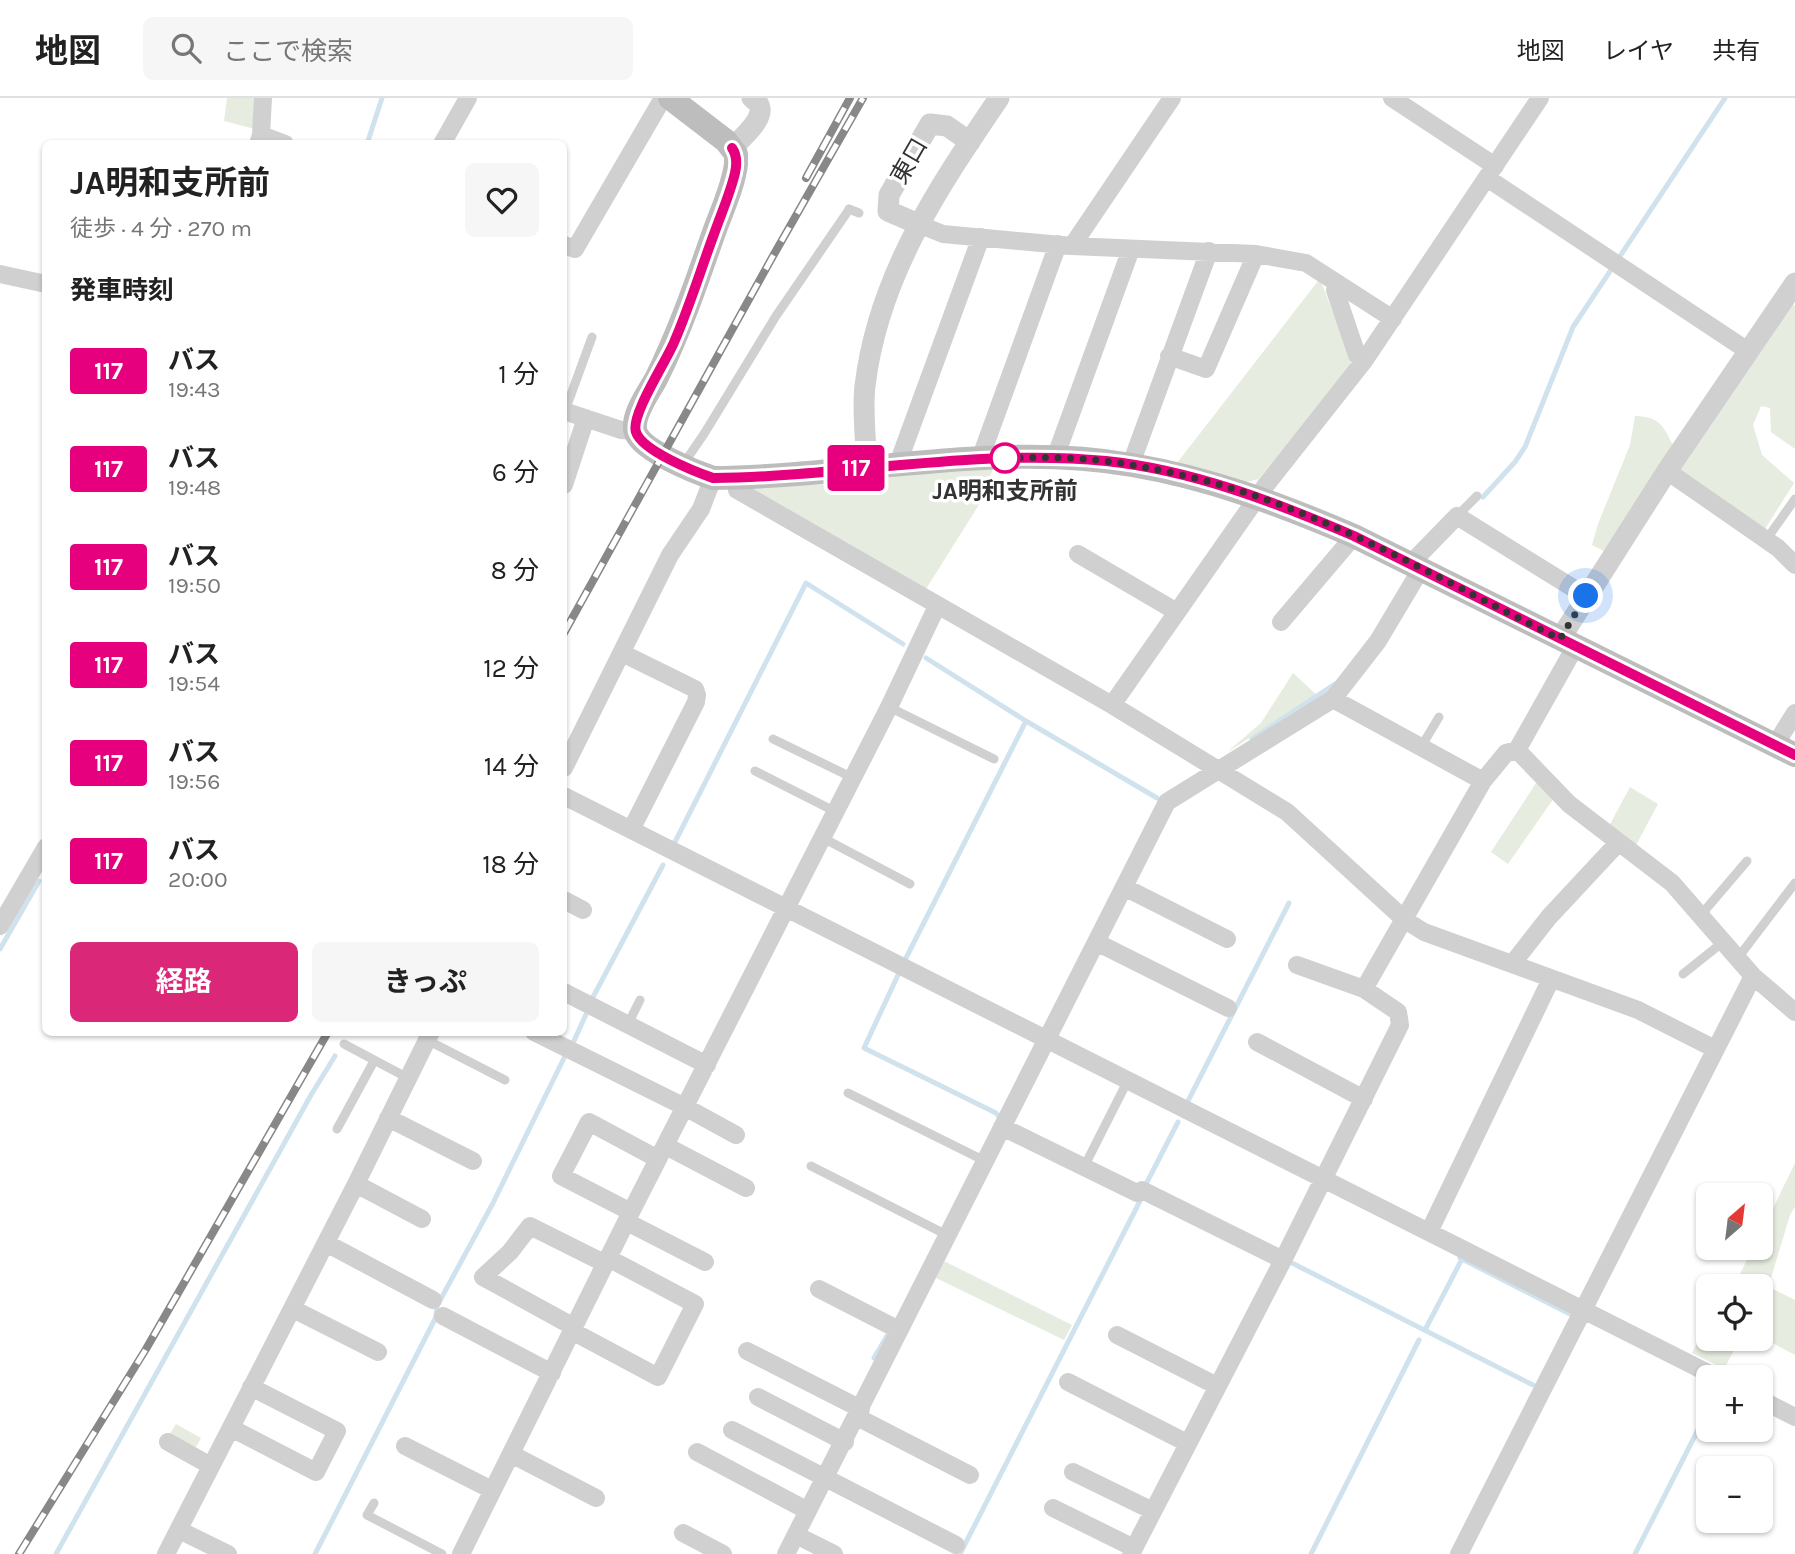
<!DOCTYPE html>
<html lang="ja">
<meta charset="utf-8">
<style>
:root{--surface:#fff;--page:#f6f6f6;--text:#222;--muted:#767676;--line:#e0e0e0;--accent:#db2777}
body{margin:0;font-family:Karla,"Noto Sans JP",sans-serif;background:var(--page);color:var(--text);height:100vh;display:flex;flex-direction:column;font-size:26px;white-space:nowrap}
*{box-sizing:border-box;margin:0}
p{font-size:23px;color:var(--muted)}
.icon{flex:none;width:38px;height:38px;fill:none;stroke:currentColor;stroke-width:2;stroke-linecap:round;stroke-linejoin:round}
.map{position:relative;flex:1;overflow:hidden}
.drawer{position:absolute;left:42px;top:42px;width:525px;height:896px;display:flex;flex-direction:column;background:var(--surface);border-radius:10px;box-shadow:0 2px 5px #0004}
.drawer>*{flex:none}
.badge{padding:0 14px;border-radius:5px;font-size:24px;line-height:46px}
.needle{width:46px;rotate:28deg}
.fabs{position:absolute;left:1696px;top:1085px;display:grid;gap:14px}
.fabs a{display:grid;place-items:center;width:77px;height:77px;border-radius:10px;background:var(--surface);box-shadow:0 2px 5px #0004;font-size:35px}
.you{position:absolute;width:35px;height:35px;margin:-18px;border:5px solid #fff;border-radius:50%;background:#1a73e8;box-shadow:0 0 0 10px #1a73e833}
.map>.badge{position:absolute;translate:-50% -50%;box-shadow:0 0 0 4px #fff}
h2{padding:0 28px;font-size:26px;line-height:63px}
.round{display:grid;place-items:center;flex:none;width:74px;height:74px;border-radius:10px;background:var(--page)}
.head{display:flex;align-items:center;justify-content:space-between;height:119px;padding:0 28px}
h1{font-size:33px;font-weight:700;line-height:52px}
.primary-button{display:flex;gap:14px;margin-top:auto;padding:14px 28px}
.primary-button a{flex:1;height:80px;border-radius:10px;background:var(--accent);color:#fff;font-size:28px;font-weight:700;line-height:80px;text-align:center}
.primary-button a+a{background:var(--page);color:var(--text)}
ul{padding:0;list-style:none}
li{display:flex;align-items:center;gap:21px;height:98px;padding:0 28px}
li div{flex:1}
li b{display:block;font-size:26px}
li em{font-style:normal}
li .badge{min-width:77px;font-weight:700;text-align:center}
header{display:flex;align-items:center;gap:42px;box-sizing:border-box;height:98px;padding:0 35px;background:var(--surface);border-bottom:2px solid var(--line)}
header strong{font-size:33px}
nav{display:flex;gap:38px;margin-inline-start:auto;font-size:24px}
.search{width:490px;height:63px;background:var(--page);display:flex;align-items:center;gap:18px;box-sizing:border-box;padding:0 24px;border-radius:10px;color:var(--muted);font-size:26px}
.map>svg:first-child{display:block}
.green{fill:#e6ecdf}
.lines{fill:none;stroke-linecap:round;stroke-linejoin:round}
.stream{stroke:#cfe2ee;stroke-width:5}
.service{stroke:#d0d0d0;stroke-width:9}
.minor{stroke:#d0d0d0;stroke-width:18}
.tertiary{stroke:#d0d0d0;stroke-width:21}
.secondary{stroke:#bdbdbd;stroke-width:24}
.rail-casing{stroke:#888;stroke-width:8}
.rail{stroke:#fff;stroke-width:5;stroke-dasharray:16;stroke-linecap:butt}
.line-casing{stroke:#fff;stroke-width:16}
.line{stroke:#e6007e;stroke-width:10}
.walk{stroke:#333;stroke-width:7;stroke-dasharray:0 12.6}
.stop-dot{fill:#fff;stroke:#e6007e;stroke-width:3.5}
.labels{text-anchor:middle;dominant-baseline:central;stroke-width:7;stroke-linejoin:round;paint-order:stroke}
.street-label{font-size:24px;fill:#333;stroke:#fff}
.stop-label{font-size:24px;font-weight:bold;fill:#333;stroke:#fff}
</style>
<header>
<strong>地図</strong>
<div class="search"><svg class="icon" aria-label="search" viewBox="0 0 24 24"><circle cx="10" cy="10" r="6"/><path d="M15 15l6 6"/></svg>ここで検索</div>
<nav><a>地図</a><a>レイヤ</a><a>共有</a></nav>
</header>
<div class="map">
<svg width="1795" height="1456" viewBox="0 0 1795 1456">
<rect width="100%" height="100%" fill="#fff"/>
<path class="green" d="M227 0H256L255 31 224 23Z
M1318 183 1322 186 1352 263 1347 272 1259 381 1246 384 1177 365Z
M1793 206 1795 208V351L1771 334 1770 310 1761 308 1753 327 1762 357 1794 385 1765 431 1680 372Z
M1635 318C1661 319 1663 328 1674 349L1606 454 1592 447 1598 426 1630 347Z
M993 371 980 405 926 491 753 392 754 385Z
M1293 575 1318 598 1227 654 1261 625Z
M1538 682 1554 700 1508 766 1491 754Z
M1630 689 1658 706 1635 749 1609 728Z
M1795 1065V1109L1790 1117 1768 1190 1761 1205 1760 1188H1734L1753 1150H1760L1761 1135Z
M944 1163 1072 1227 1064 1242 936 1180Z
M1771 1190 1795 1202V1257L1761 1239V1211Z
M1708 1223V1241H1740L1724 1271 1692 1255Z
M176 1326 201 1340 194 1353 168 1339Z"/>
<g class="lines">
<path class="stream" d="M367 46 382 0
M1483 399 1515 364 1525 349 1573 229 1725 0
M926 560 1026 623 1157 700
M1252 641 1335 586
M675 744 806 485 903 546
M0 851 39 783
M592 901 663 767
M573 945 588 912
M1188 1003 1289 805
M999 1019 996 1015 864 950 905 862 1026 623
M1144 1090 1178 1024
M1460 1160 1570 1216
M1290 1164 1533 1287
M1425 1232 1462 1161
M874 1260 887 1238
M56 1456 311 997 335 958
M315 1456 436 1219 437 1208 493 1105 566 956
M960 1456 1141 1101
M1311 1456 1419 1242
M1635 1456 1708 1312"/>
<path class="service" d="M565 313 592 239
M684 365 704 336 776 218 848 113 849 111 859 115
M1457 418 1477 398
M1766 442 1795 401
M889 609 994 661
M773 641 853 680
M1421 649 1439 619
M755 673 836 714
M823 740 910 786
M1700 818 1747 763
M1737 861 1795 785
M1683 876 1723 844
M628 926 640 902
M427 942 505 982
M344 946 408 980
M848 995 985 1063
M337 1031 374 963
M811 1068 947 1137
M1084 1069 1124 990
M374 1405 367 1417 442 1456"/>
<path class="minor" d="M1392 0 1495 68
M261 37 285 46
M258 46 261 37 263 0
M442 46 468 0
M1487 80 1748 253
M918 126 943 136 1072 148 1256 156 1306 165 1393 221
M564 147 575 151 663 0
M1072 148 1172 0
M0 176 46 186
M1339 186 1335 192 1357 257 1364 263
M1169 258 1206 271 1256 156
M564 313 621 332 635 333
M1055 360 1131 151
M983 361 984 350 1058 146
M903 366 901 357 981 139
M1131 366 1209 153
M1667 373 1778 450 1795 467
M735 380 737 392 1112 607 1287 714 1405 822 1424 834 1638 912 1715 951
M564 387 586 320
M1078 456 1177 514
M1412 467 1419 457 1457 418 1586 498
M1281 524 1354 438
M622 555 695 591 697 597 696 604 631 732
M1333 601 1483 683
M1112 607 1266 387 1364 263 1540 0
M1775 647 1795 615
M1517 652 1569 706 1672 785 1753 878 1795 914
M564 670 670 457 701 411 713 380
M564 698 1716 1279
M1124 789 1227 841
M564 802 583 812
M0 828 46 749
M1096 844 1228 910
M1513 865 1549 819 1618 745
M1364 891 1483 683 1506 655 1517 652 1575 549
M564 894 707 967
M534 934 685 1009 736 1037
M1257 944 1364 1001
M388 1020 473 1063
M1002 1029 1137 1095
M666 1048 746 1090
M356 1086 422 1121
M1142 1092 1283 1162
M631 1114 561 1078 589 1024 658 1061
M627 1124 705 1164
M1429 1134 1551 881
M326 1145 433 1202
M819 1191 899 1232
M293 1211 378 1254
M443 1218 552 1275
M574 1229 483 1179 510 1154 530 1128 606 1166
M572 1233 658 1279 695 1206 608 1160
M1117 1237 1217 1288
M747 1253 861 1311
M1068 1284 1187 1345
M758 1299 845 1344
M1760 1301 1795 1319
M857 1319 970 1377
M231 1330 316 1374 337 1333 251 1289
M732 1332 956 1447
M168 1344 211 1368
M405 1348 492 1392
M697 1354 808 1413
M511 1356 596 1400
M1073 1374 1153 1413
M1053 1410 1134 1450
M179 1432 228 1456
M683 1435 723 1456
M796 1437 834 1456
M166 1456 356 1086 431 934
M461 1456 631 1114 889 609 937 508
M786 1456 1167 704 1333 601 1378 543 1421 471
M1131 1456 1281 1166 1400 927 1398 914 1364 891 1297 867
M1459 1456 1753 878"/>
<path class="tertiary" d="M732 50C743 39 775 13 752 0
M918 126 888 113 889 97 930 26 947 28 970 44
M867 369C866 343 862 314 865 288 878 178 938 90 999 0
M1560 541 1667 373 1795 185"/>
<path class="secondary" d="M670 0 726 43 736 56V66C733 90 721 114 713 137 696 186 679 235 656 281 649 294 630 319 636 335 643 353 695 374 713 380 851 379 994 343 1132 367 1209 380 1282 407 1354 438L1795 657"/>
<g class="rail-casing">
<path id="rail" d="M806 80 850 0
M564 535 773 158 863 0
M19 1456 146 1251 328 934"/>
</g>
<use href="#rail" class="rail"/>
</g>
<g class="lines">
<g class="line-casing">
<path id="line" d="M732 50C737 57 737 66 735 75 730 96 721 116 714 136 701 171 690 207 675 242 668 261 630 317 636 334 642 353 696 374 713 380 844 379 974 350 1106 363 1192 372 1275 404 1354 438L1795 657"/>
</g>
<use href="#line" class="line"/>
<path class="walk" d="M1005 360H1000C1043 359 1089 359 1132 367 1186 376 1241 391 1291 411 1384 447 1471 497 1560 541L1586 498"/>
</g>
<circle class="stop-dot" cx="1005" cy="360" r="14"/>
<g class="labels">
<g class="street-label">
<text transform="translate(909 63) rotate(-60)">東口</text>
</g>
<g class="stop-label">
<text x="1005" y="393">JA明和支所前</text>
</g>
</g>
</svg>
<div class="fabs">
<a><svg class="needle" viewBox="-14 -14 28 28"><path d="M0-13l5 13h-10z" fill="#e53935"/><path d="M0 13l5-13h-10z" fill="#767676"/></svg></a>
<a><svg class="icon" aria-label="locate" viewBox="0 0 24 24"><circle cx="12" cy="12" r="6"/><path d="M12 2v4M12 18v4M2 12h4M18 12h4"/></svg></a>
<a>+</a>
<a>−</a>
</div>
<div class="you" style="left:1586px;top:498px"></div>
<b class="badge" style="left:856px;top:370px;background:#e6007e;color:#fff">117</b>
<section class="drawer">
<div class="head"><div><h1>JA明和支所前</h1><p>徒歩 · 4 分 · 270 m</p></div><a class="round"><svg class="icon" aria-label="heart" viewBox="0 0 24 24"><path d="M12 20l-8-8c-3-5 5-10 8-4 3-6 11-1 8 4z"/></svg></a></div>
<h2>発車時刻</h2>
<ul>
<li><span class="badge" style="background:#e6007e;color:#fff">117</span><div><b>バス</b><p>19:43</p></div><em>1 分</em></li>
<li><span class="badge" style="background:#e6007e;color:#fff">117</span><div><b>バス</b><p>19:48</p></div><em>6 分</em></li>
<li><span class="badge" style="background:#e6007e;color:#fff">117</span><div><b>バス</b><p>19:50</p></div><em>8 分</em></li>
<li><span class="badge" style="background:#e6007e;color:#fff">117</span><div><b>バス</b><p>19:54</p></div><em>12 分</em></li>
<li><span class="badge" style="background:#e6007e;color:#fff">117</span><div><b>バス</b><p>19:56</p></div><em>14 分</em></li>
<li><span class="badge" style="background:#e6007e;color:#fff">117</span><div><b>バス</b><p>20:00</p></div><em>18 分</em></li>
</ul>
<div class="primary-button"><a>経路</a><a>きっぷ</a></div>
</section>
</div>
